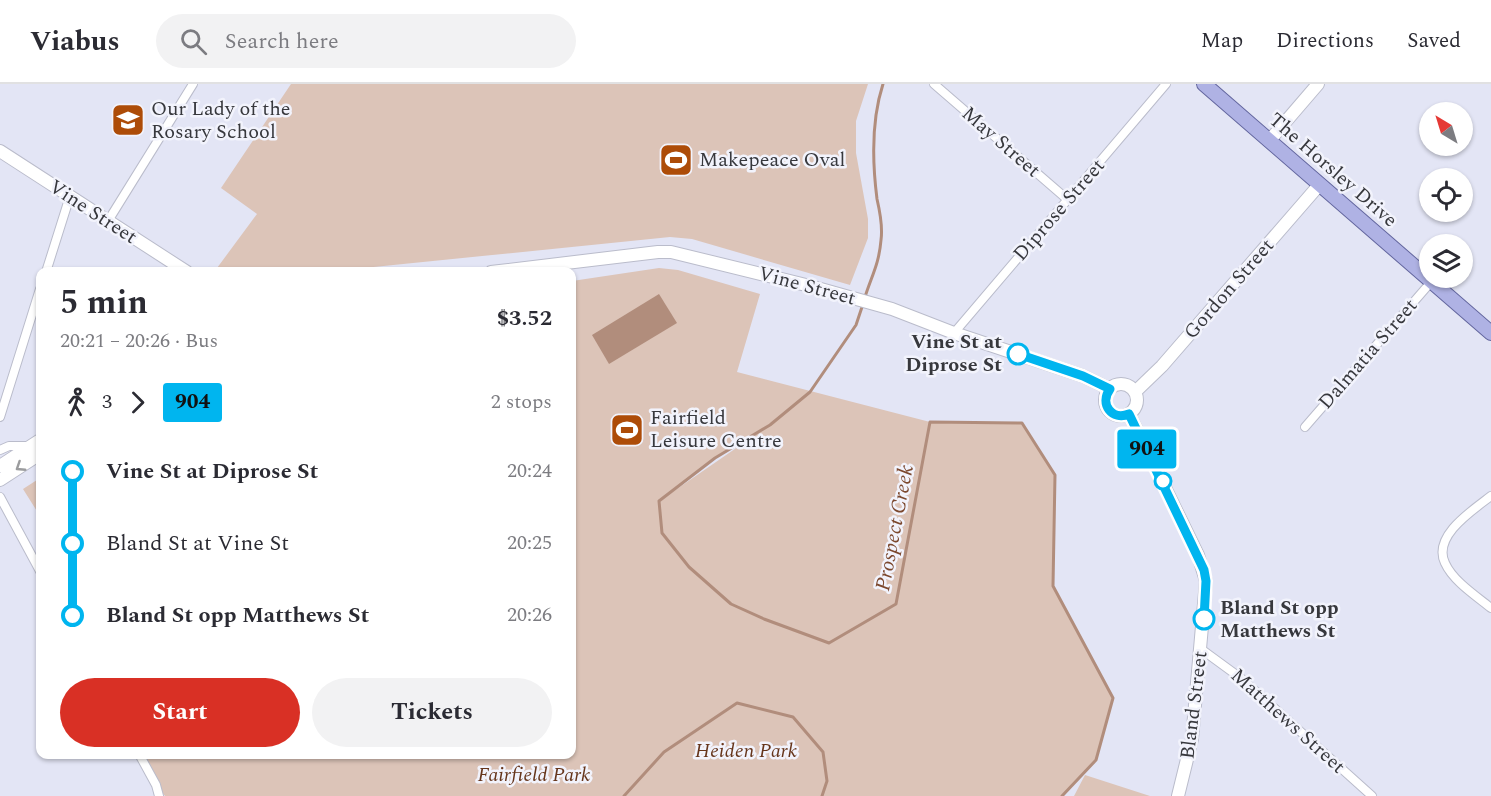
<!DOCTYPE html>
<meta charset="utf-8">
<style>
:root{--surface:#fff;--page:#f2f2f3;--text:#2b2b33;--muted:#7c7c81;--line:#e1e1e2;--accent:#d93025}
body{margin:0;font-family:Spectral,serif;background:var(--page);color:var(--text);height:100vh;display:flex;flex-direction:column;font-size:22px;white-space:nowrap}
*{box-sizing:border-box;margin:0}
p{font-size:20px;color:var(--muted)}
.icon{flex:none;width:33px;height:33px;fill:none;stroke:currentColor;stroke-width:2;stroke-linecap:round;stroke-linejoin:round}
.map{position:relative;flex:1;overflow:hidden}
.panel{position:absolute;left:36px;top:183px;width:540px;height:492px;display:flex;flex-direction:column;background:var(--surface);border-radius:12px;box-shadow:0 2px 4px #0004}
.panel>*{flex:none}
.badge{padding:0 12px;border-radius:4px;font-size:21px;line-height:39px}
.needle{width:39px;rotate:322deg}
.fabs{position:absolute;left:1419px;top:18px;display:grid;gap:12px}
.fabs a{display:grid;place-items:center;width:54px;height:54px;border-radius:50%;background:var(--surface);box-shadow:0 2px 4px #0004;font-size:30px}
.map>.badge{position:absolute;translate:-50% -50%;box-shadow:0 0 0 3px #fff}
.legs{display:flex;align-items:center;gap:9px;height:66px;padding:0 24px;font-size:20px}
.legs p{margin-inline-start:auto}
.summary{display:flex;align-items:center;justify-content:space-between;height:102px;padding:0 24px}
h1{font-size:33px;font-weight:700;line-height:45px}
.cta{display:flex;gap:12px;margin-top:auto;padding:12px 24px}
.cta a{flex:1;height:69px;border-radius:36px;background:var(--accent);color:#fff;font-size:24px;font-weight:700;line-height:69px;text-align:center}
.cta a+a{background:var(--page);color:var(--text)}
ul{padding:0 24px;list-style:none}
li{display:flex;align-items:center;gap:21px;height:72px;font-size:22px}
li i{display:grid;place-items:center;width:9px;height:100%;margin:0 8px;background:currentColor}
li i::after{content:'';width:15px;height:15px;margin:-8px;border:4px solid;border-radius:50%;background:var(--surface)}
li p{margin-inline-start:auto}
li:first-child i{background:linear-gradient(#0000 50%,currentColor 0)}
li:last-child i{background:linear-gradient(currentColor 50%,#0000 0)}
header{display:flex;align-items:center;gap:36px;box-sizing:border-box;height:84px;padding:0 30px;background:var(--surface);border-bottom:2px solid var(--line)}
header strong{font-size:28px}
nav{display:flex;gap:33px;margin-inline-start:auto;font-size:21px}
.search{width:420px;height:54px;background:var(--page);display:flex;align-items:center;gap:15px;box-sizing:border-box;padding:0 21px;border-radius:33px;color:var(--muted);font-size:22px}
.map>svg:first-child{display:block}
.green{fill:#dcc4b8;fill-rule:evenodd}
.water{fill:#b18d7c}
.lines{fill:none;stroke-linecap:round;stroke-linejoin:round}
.stream{stroke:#b18d7c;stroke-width:3}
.street-casing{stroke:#babccb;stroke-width:10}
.secondary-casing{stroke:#babccb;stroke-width:14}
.primary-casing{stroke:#63669e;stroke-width:16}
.street{stroke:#fff;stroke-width:8}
.secondary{stroke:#fff;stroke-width:12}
.primary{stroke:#afb2e4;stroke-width:14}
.oneway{stroke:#9b9c9e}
.line-1-casing{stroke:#fff;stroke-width:14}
.line-1{stroke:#00b5ef;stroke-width:9}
.stop-1-dot{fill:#fff;stroke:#00b5ef;stroke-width:3}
.labels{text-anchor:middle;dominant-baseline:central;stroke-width:5;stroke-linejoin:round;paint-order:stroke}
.poi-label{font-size:20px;fill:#37383d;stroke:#f2f3fc;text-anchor:start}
.street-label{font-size:20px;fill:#37383d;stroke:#f2f3fc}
.stop-label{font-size:20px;font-weight:bold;fill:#37383d;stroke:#f2f3fc;text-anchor:end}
.park-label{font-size:20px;font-style:italic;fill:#66351b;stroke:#f2f3fc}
.water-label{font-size:21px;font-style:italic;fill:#7c482e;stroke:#f2f3fc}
</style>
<header>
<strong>Viabus</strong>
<div class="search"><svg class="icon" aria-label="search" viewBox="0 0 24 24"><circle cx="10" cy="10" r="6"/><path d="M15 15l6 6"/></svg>Search here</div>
<nav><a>Map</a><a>Directions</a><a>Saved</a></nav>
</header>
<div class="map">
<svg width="1491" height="712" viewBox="0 0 1491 712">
<rect width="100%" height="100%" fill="#e3e5f5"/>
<path class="green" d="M291 0H868L856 37V69L868 135V154L850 201 692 155 670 153 334 187H221L217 184 257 130 221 104Z
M659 184 678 186 760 210 737 288 930 338 1022 339 1055 391 1053 502 1113 614 1096 676 1062 712H165L156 701 139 671 572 670V197ZM759 348 758 349 671 409 715 374Z
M40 394V432L23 405Z
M1085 691 1150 712H1074Z"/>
<path class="water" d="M659 210 677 239 609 280 592 251Z"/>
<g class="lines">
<path class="stream" d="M865 213C872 191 879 180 881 156 883 142 880 128 877 115 872 76 871 37 883 0
M863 220 856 241 810 308 770 341 715 374 659 417 662 449 689 483 731 520 764 535 829 559 896 520 930 338 1022 339 1055 391 1053 502 1113 614 1096 676 1062 712
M624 712 664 668 737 619 793 633 823 668 827 697 822 712"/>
<g class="street-casing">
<path id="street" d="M934 0 1068 116
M108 137 193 0
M46 188 70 112
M954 249 1166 0
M0 333 40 205
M1305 343 1431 198
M0 366 9 362H29
M1491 412C1473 426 1432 452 1445 479 1453 497 1476 512 1491 524
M0 413 40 487
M1201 565 1242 595 1372 712
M139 670 156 701 159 712"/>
</g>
<g class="secondary-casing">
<path id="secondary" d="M1269 57 1318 0
M0 67 187 188
M491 188 658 168H671L810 202 892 225 954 249 1083 292 1110 305
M1105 316a16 16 0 1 1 32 0a16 16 0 1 1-32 0Z
M1135 308 1162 282 1320 100
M1129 330 1198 471 1206 497 1192 655 1178 712
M0 382 40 356
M0 396 40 370"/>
</g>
<g class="primary-casing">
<path id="primary" d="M1204 0 1491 249"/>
</g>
<use href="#street" class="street"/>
<use href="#secondary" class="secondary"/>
<use href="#primary" class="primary"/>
</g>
<defs><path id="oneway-chevron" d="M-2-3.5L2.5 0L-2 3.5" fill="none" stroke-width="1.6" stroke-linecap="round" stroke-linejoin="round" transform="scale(1.5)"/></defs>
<use class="oneway" href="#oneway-chevron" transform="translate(20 383) rotate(147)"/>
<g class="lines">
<g class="line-1-casing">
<path id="line-1" d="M1018 270 1083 292 1110 305C1099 320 1112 337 1129 330L1204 486 1206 497 1204 535"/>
</g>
<use href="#line-1" class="line-1"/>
</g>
<defs>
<g id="school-square" transform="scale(1.725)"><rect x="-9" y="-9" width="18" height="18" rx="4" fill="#ad4c08" stroke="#f2f3fc"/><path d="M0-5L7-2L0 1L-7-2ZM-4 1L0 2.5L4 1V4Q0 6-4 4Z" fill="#fff"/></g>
<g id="stadium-square" transform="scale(1.725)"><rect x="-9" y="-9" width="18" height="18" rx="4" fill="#ad4c08" stroke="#f2f3fc"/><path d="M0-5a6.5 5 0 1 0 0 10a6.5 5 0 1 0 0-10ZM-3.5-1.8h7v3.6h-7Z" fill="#fff"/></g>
</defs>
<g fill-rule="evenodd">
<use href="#school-square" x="128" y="36"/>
<use href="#stadium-square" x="676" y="76"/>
<use href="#stadium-square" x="627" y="346"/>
</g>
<g class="stop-1-dot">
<circle cx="1018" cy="270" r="10"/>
<circle cx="1163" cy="397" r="8"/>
<circle cx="1204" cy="535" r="10"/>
</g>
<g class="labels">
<g class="poi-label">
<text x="151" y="25">Our Lady of the<tspan x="151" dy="23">Rosary School</tspan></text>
<text x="699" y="76">Makepeace Oval</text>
<text x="650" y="334">Fairfield<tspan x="650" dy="23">Leisure Centre</tspan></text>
</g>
<g class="street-label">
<text transform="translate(1001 58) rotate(41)">May Street</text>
<text transform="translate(1333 86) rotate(41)">The Horsley Drive</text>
<text transform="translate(1059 126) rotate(-49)">Diprose Street</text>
<text transform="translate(93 128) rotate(33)">Vine Street</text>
<text transform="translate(807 202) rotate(15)">Vine Street</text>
<text transform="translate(1229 205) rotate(-49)">Gordon Street</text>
<text transform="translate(1368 270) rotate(-49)">Dalmatia Street</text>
<text transform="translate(1194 621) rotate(-83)">Bland Street</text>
<text transform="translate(1288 637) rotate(42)">Matthews Street</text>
</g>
<g class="stop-label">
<text x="1002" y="258">Vine St at<tspan x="1002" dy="23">Diprose St</tspan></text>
<text x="1220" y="524" text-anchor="start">Bland St opp<tspan x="1220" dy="23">Matthews St</tspan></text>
</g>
<g class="park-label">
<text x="746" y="667">Heiden Park</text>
<text x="534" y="691">Fairfield Park</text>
</g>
<g class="water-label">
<text transform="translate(895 444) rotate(-79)">Prospect Creek</text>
</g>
</g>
</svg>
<div class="fabs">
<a><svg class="needle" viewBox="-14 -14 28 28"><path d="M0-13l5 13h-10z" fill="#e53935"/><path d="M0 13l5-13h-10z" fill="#7c7c81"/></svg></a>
<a><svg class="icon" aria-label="locate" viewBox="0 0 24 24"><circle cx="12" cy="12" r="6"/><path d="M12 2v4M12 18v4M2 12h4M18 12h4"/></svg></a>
<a><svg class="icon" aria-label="layers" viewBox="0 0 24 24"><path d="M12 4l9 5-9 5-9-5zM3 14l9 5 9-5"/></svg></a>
</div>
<b class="badge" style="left:1147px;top:365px;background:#00b5ef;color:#111">904</b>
<section class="panel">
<div class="summary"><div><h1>5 min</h1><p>20:21 – 20:26 · Bus</p></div><b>$3.52</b></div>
<div class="legs"><svg class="icon" aria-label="walk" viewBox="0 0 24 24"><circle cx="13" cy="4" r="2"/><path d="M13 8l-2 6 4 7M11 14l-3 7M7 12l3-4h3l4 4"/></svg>3<svg class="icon" aria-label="forward" viewBox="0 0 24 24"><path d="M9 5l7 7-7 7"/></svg><b class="badge" style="background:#00b5ef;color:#111">904</b><p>2 stops</p></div>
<ul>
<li><i style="color:#00b5ef"></i><b>Vine St at Diprose St</b><p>20:24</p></li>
<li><i style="color:#00b5ef"></i><span>Bland St at Vine St</span><p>20:25</p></li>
<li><i style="color:#00b5ef"></i><b>Bland St opp Matthews St</b><p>20:26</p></li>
</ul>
<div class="cta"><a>Start</a><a>Tickets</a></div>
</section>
</div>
